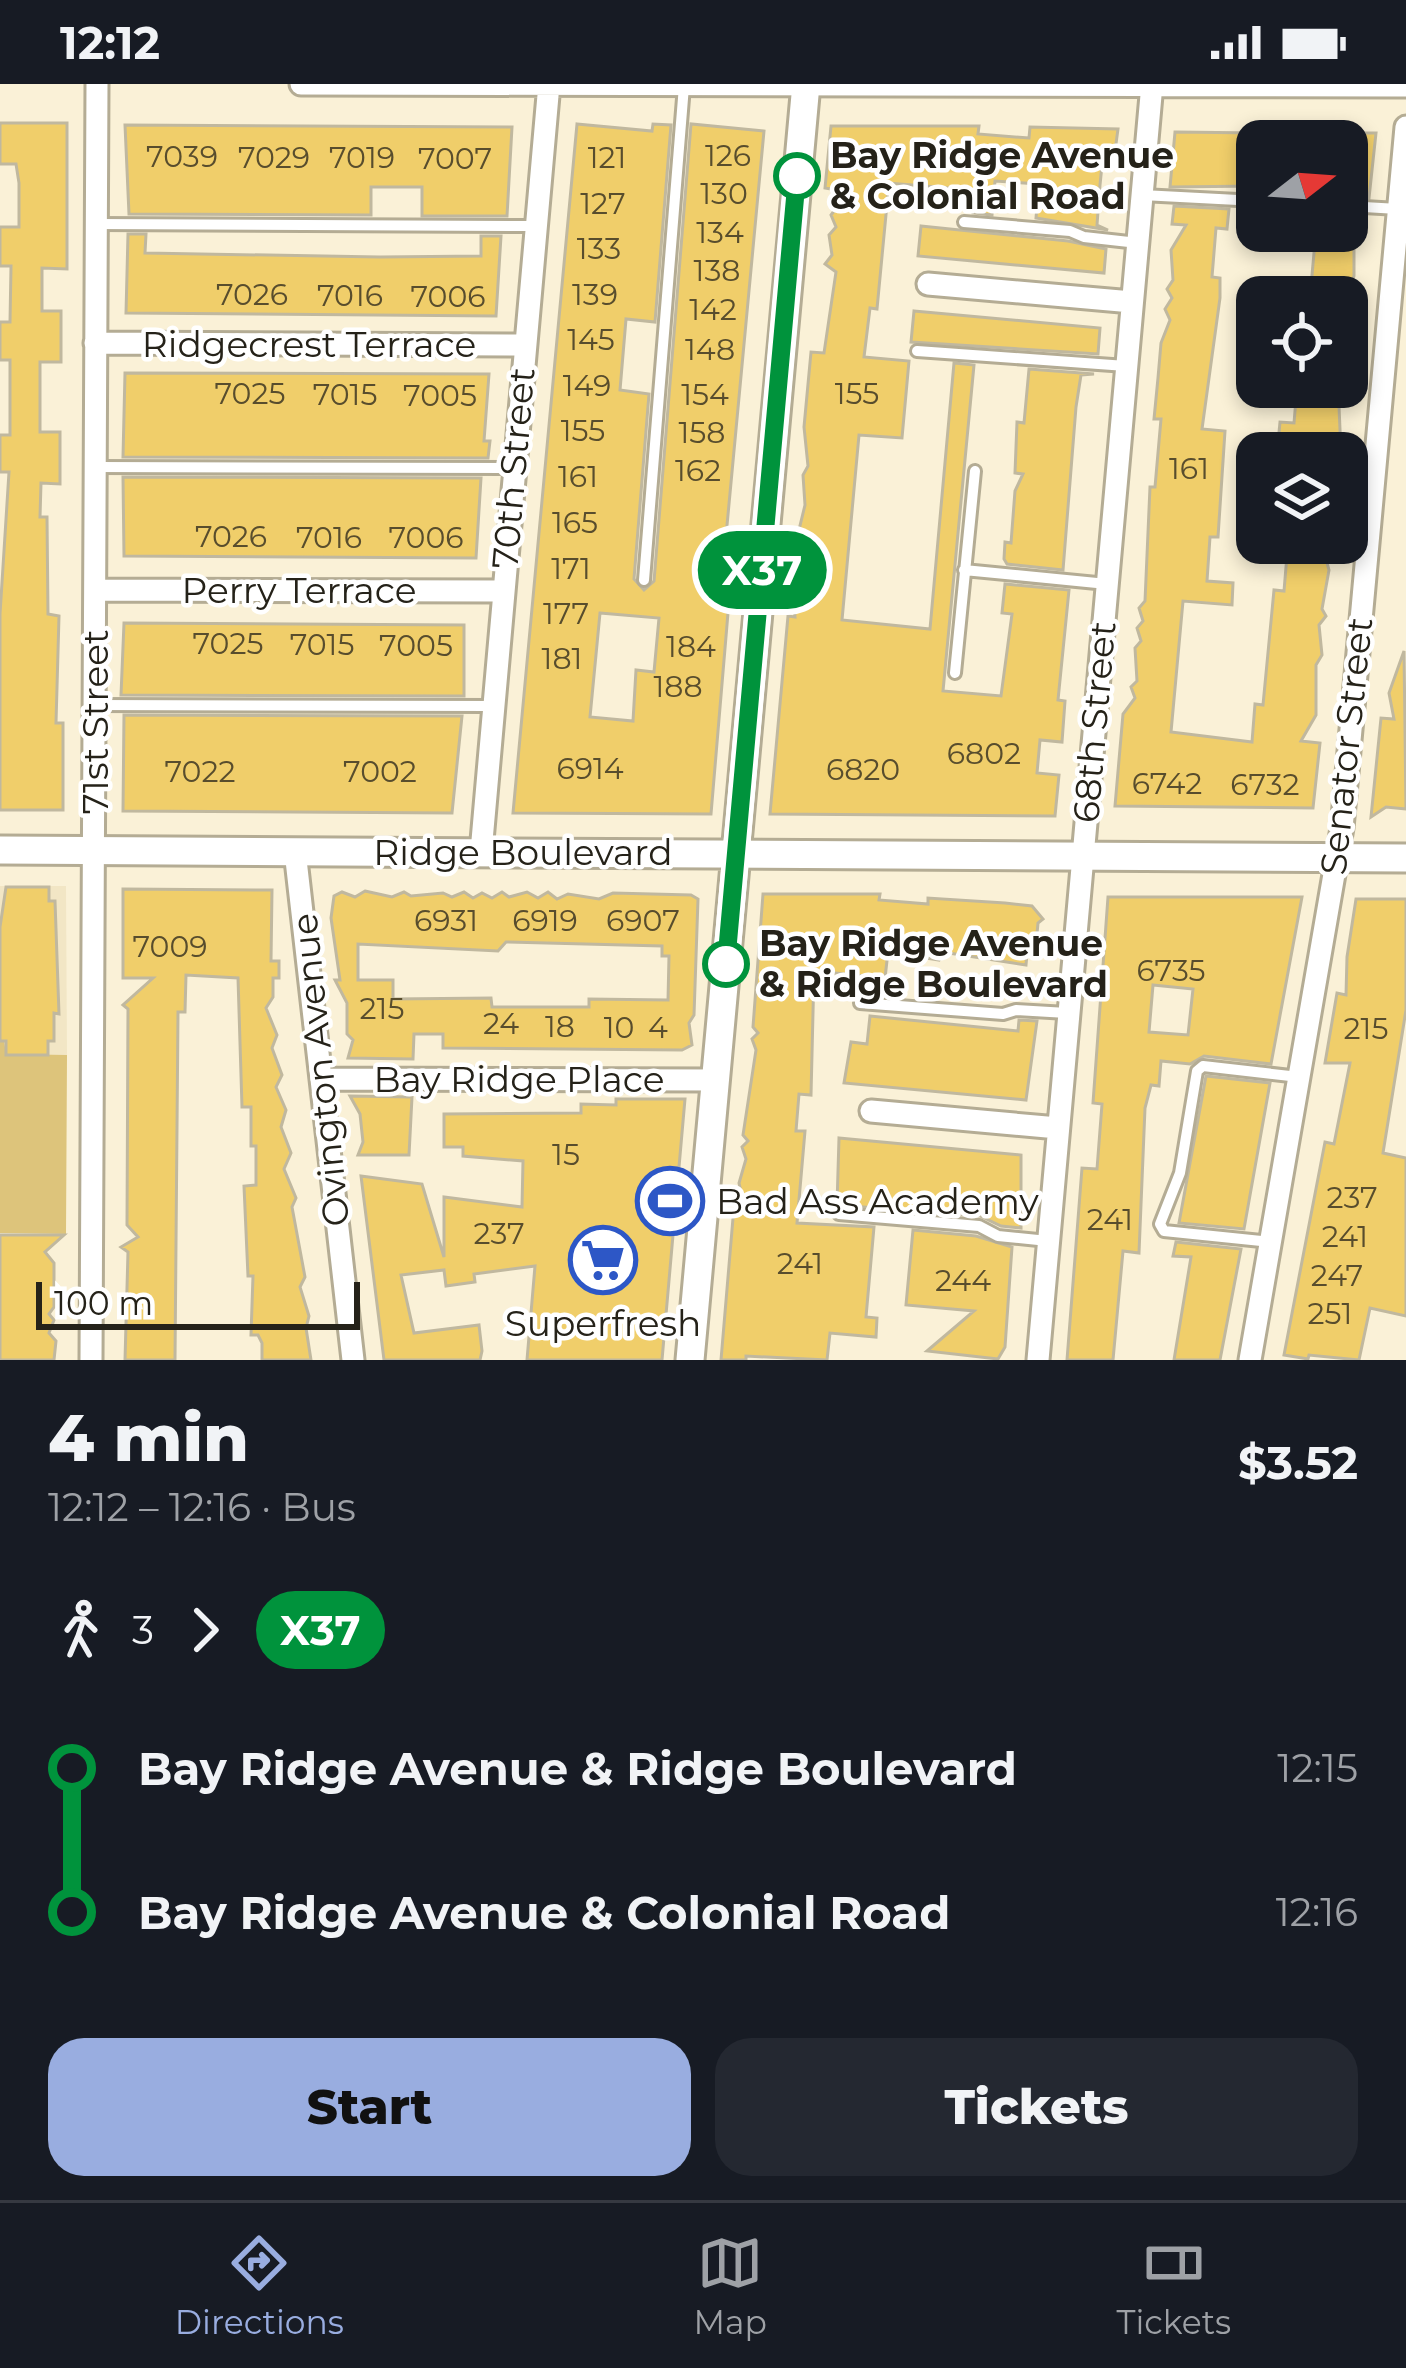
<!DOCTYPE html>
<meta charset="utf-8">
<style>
:root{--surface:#171b24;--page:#242831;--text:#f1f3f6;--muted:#9ea1a6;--line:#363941;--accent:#99ade0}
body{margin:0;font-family:Montserrat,sans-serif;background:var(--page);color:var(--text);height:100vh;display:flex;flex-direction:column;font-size:45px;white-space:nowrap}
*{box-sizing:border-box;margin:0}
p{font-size:39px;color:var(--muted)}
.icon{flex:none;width:66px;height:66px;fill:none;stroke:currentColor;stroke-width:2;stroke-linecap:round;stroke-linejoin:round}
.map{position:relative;height:1276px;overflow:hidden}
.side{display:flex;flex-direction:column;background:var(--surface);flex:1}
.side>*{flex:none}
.badge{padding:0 24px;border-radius:39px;font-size:42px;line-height:78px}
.needle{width:78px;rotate:73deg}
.buttons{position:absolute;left:1236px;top:36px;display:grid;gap:24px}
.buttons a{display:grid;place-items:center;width:132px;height:132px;border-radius:24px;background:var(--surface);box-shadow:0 6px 18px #0003;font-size:60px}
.scale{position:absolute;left:36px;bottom:30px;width:324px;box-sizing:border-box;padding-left:12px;border:6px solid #252219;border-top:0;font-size:33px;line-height:42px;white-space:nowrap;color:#252219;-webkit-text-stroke:9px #fff;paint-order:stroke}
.map>.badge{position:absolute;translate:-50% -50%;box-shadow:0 0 0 6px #fff}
.legs{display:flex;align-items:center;gap:18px;height:132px;padding:0 48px;font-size:39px}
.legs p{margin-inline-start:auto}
.headline{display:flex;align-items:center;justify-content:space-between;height:204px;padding:0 48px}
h1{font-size:66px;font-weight:800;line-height:90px}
.primary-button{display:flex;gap:24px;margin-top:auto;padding:24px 48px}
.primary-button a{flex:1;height:138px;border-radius:36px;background:var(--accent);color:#111;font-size:48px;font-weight:800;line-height:138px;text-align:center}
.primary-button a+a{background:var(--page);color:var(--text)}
ul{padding:0 48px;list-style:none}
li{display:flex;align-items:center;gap:42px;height:144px;font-size:45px}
li i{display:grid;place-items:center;width:18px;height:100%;margin:0 15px;background:currentColor}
li i::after{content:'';width:30px;height:30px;margin:-15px;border:9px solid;border-radius:50%;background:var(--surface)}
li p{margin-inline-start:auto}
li:first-child i{background:linear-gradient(#0000 50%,currentColor 0)}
li:last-child i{background:linear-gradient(currentColor 50%,#0000 0)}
.status{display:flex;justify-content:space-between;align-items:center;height:84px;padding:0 60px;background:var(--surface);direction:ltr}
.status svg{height:33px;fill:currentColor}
.dock{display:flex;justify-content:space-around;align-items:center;height:168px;border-top:3px solid var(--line);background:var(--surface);font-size:33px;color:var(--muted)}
.dock a{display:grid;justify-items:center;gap:6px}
.dock .current{color:var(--accent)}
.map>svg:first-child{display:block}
.built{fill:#f2e6c5}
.green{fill:#ddc47b}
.building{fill:#f0ce6a;stroke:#c0b89f;stroke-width:3;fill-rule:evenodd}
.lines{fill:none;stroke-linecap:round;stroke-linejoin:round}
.service-casing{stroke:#b4ac94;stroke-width:16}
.minor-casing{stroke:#b4ac94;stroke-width:27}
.tertiary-casing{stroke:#b4ac94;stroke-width:33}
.service{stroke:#fff;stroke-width:10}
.minor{stroke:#fff;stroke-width:21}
.tertiary{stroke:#fff;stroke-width:27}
.line-1-casing{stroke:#fff;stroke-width:27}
.line-1{stroke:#00933c;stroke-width:18}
.stop-1-dot{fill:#fff;stroke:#00933c;stroke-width:6}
.labels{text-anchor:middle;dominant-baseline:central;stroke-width:9;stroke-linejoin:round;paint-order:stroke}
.number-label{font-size:30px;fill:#584d2d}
.stop-label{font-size:36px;font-weight:bold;fill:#252219;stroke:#fff;text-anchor:start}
.street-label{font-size:36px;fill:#252219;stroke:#fff}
.poi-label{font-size:36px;fill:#252219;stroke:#fff;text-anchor:start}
</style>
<div class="status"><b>12:12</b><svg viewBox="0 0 49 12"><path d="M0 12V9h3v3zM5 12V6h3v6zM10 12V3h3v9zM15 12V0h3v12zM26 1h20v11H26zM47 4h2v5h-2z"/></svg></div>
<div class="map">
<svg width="1406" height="1276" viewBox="0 0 1406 1276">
<rect width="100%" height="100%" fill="#faf1d7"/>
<path class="built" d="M0 802H66L67 971H6L0 957Z"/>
<path class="green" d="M0 929 6 970 67 971 66 1150 0 1149Z"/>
<path class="building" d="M0 39H67V185L42 184V227H61V278H40V348H60V400L41 399 40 433H47L48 530 59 532 56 639H63V726H0V530L9 388H0V351H10V276H0V238H10L11 182H0V143H19V99L16 80H0Z
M577 40 652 47 653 40 671 41 655 238 626 235 620 306 649 310 634 495 644 506 654 497 691 40 764 47 720 516 729 517 711 730 513 729ZM600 529 659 534 654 588 636 586 633 637 590 633Z
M125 41 512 43 507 132H422V103H371V131L129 130Z
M831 42H979L978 50 1029 54 1030 43 1118 45 1113 82 1102 81 1100 101 1097 141 1108 146 1036 134 1039 100 995 97 992 131 973 129 975 106 889 99 877 225 870 224 864 273 909 277 902 354 859 351 842 536 930 545 954 279 974 281 943 607 1001 612 1012 530 1002 529 1005 500 1069 506 1058 616 1065 617 1062 658 1040 656 1037 689 1059 691 1055 732 770 730 788 532 795 533 793 490 801 461 798 450 805 421 803 391 808 382 804 343 811 268 824 269 836 188 825 180 832 171 829 151 836 143 831 131 837 123 831 105 825 104Z
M1175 48 1257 49V102L1170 103Z
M1347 49H1376L1369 114 1347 112Z
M1174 122 1229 125 1227 145 1216 144 1212 193 1220 194V214L1202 345 1225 347 1218 453H1210L1207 497 1233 499 1232 521 1183 517 1171 648 1252 658 1255 620 1263 621 1274 506 1284 507 1288 459H1338L1326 475 1329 486 1322 525 1326 532 1319 541 1322 571 1316 581V631L1301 657 1320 659 1313 724 1115 722 1123 630 1135 614 1131 603 1137 597 1135 564 1141 557 1137 544 1143 537 1139 524 1145 517 1150 403H1155L1161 335H1154L1158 294 1161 259 1170 236 1165 225 1172 214 1167 205 1173 196 1171 166 1186 141 1172 140Z
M1347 132 1361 133 1362 147 1354 163V192L1347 213H1310L1316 147H1347Z
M921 142 1068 157 1106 165 1104 189 918 172Z
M128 150H146L145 169 380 173 481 172V152H501L496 232 126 229Z
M914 227 1100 244 1098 270 911 258Z
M1029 285 1094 290 1081 291 1076 323 1063 486 1007 480 1004 475 1005 458 1011 459 1015 407 1023 390 1015 389 1017 338 1024 339Z
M125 289 489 290 484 357H490L488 374 123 373Z
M1297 303H1348L1339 322 1341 369H1277L1280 338 1294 339Z
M123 393 481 394 476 474 124 472Z
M124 539 464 541V612L121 611Z
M1404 567 1406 725 1386 723 1371 733 1381 634 1394 635 1389 609Z
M124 631 462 632 452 729 123 727Z
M6 803H49V817H55L59 930 54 929V957H48V971H6V957H0V843Z
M123 805 272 806 271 877H279V894H273V913L266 924 277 951 272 964 282 991 276 1003 286 1026 281 1043 291 1069 284 1085 296 1114 292 1123 305 1193 300 1203 309 1232 306 1244 311 1276H262V1259L258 1251H251L253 1192H248L244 1102 256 1101V1062H251V1023H242L238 894 186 891 185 928H178L175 1276H125L128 1168 121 1163 138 1153 127 1141 128 925 123 921 153 894H123Z
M365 807 392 813 404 808 411 812 443 809 452 813 464 808 473 814 482 809 492 814 502 808 509 813 527 808 538 814 548 808 557 815 568 810 599 815 613 809 691 811 698 815 694 931 689 939 692 961 682 966 443 964V950H414L413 975 348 974 353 956 347 950V919L335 896H340L331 834 334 812 342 808 355 813ZM506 858 662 862V872H669L668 916 589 915V923H492L491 914 393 915V896H358V860L498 867Z
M763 810H880L879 816 928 820V814L1005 819 1032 822 1043 835 1038 839 1035 871 1027 870 1026 881 942 868 939 876 888 868 885 894 814 887 811 1011 799 1010 796 1047H805L797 1139 874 1143 866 1233 877 1234 876 1253 830 1249 827 1276 746 1272V1276H721L733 1134 742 1112 739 1099 746 1075 742 1063 748 1057 743 1051 756 966 752 955 758 949 753 943Z
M1108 813H1302L1271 980 1204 972 1190 980 1161 977 1159 1002 1151 1001 1145 1024 1139 1169 1123 1167 1113 1276H1067L1082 1084 1097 1085 1102 1020 1093 1019ZM1153 901 1193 905 1188 951 1149 948Z
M1356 815H1406V926L1383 1069 1406 1074V1232L1370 1224 1359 1276 1309 1271 1308 1275 1284 1271 1325 1058 1334 1060 1350 979H1325L1337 909 1346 911 1347 873Z
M870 932 1018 947 1019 936 1037 937 1026 1016 844 999 851 958 867 960Z
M1206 992 1270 999 1244 1145 1179 1139Z
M350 1012 412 1013 409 1071H358L363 1058 360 1030Z
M616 1015H685L662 1276H527L535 1182 474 1190 475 1198 446 1202 444 1186 401 1191 414 1249 479 1241 482 1267 480 1276H384L361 1092 422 1100 444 1173V1113L522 1123 523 1077 463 1072V1063H444V1030L581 1029V1020L616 1021Z
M839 1054 1021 1071V1144L1001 1142 980 1132 837 1121Z
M913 1146 976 1152 1012 1163 1005 1263 998 1275 927 1267 974 1227 906 1221Z
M0 1151H64L45 1168 54 1179V1223L49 1230 54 1236 49 1249 56 1257 54 1276H0Z
M1176 1158 1241 1165 1220 1276H1174L1191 1173 1173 1172Z"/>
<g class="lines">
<g class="service-casing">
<path id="service" d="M1142 111 1257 117
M1347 122 1398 125
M964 138 1070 147 1084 153 1138 159
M96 140 535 142
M917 267 1126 282
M96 383 513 384
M964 486 1107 500
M644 496 684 2
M955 589 975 387
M95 621 493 622
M860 919 1003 930 1016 926 1067 929
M839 1130 979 1142 998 1152 1048 1157
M1271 1158 1164 1147 1160 1140 1180 1089 1197 987 1203 982 1299 993"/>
</g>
<g class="minor-casing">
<path id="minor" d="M301 0 1406 2
M928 200 1132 218
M95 259 523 261
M96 506 503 507
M295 767 353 1276
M481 768 549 0
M321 995 716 996
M871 1027 1058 1044
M91 1276 97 0
M1038 1276 1152 0
M1250 1276 1342 744 1406 43"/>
</g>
<g class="tertiary-casing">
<path id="tertiary" d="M0 766 1406 774
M690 1276 806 0"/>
</g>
<use href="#service" class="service"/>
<use href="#minor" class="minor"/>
<use href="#tertiary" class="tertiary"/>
</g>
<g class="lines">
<g class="line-1-casing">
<path id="line-1" d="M726 880 797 92"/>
</g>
<use href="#line-1" class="line-1"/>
</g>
<defs>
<g id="stadium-ring" transform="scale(3.45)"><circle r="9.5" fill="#fff" stroke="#2d57c6" stroke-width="1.5"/><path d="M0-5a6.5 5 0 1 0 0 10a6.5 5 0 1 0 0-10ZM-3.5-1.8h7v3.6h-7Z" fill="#2d57c6"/></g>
<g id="supermarket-ring" transform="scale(3.45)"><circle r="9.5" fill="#fff" stroke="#2d57c6" stroke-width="1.5"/><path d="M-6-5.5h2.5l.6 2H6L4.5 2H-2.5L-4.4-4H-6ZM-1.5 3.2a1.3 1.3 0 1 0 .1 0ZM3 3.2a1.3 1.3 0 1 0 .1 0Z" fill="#2d57c6"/></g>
</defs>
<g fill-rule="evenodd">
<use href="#stadium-ring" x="670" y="1117"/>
<use href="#supermarket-ring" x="603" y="1176"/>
</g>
<g class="stop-1-dot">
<circle cx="797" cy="92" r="21"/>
<circle cx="726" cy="880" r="21"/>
</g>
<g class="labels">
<g class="number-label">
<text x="728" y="71">126</text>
<text x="182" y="72">7039</text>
<text x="274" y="73">7029</text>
<text x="362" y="73">7019</text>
<text x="607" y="73">121</text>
<text x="455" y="74">7007</text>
<text x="724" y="109">130</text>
<text x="603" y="119">127</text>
<text x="720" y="148">134</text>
<text x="599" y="164">133</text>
<text x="717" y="186">138</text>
<text x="252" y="210">7026</text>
<text x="595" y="210">139</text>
<text x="350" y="211">7016</text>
<text x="448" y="212">7006</text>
<text x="713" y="225">142</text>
<text x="591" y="255">145</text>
<text x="710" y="265">148</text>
<text x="587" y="301">149</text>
<text x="250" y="309">7025</text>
<text x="857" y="309">155</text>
<text x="345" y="310">7015</text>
<text x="705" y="310">154</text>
<text x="440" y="311">7005</text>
<text x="583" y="346">155</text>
<text x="702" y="348">158</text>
<text x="1189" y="384">161</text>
<text x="698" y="386">162</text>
<text x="578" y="392">161</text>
<text x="575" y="438">165</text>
<text x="231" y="452">7026</text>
<text x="329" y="453">7016</text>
<text x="426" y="453">7006</text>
<text x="571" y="484">171</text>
<text x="566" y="529">177</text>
<text x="228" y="559">7025</text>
<text x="322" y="560">7015</text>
<text x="416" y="561">7005</text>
<text x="691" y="562">184</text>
<text x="562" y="574">181</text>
<text x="678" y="602">188</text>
<text x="984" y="669">6802</text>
<text x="590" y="684">6914</text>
<text x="863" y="685">6820</text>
<text x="200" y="687">7022</text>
<text x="380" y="687">7002</text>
<text x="1167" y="699">6742</text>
<text x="1265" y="700">6732</text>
<text x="446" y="836">6931</text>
<text x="545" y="836">6919</text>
<text x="643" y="836">6907</text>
<text x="170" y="862">7009</text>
<text x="1171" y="886">6735</text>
<text x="382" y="924">215</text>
<text x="501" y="939">24</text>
<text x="560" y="942">18</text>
<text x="619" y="943">10</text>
<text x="658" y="943">4</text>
<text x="1366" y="944">215</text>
<text x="566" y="1070">15</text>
<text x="1352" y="1113">237</text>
<text x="1110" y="1135">241</text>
<text x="499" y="1149">237</text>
<text x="1345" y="1152">241</text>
<text x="800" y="1179">241</text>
<text x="1337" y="1191">247</text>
<text x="963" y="1196">244</text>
<text x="1330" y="1229">251</text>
</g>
<g class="stop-label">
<text x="830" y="71">Bay Ridge Avenue<tspan x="830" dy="41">&amp; Colonial Road</tspan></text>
<text x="759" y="859">Bay Ridge Avenue<tspan x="759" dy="41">&amp; Ridge Boulevard</tspan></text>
</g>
<g class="street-label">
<text x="309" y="260">Ridgecrest Terrace</text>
<text transform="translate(513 384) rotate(-85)">70th Street</text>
<text x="299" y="506">Perry Terrace</text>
<text transform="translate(95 638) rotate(-90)">71st Street</text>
<text transform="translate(1094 638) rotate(-85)">68th Street</text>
<text transform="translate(1346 662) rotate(-84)">Senator Street</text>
<text x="523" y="768">Ridge Boulevard</text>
<text transform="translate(320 986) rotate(-96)">Ovington Avenue</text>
<text x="519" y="995">Bay Ridge Place</text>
</g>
<g class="poi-label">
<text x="716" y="1117">Bad Ass Academy</text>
<text x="603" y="1239" text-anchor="middle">Superfresh</text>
</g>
</g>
</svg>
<div class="buttons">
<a><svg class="needle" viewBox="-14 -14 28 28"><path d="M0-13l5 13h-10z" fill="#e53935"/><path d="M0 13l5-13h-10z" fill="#9ea1a6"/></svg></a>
<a><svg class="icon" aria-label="locate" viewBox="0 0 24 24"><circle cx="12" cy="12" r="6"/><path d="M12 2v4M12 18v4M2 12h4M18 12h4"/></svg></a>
<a><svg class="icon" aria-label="layers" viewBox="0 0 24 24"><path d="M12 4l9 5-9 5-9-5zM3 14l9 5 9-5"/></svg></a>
</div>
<div class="scale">100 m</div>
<b class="badge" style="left:762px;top:486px;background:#00933c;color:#fff">X37</b>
</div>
<section class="side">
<div class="headline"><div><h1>4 min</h1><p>12:12 – 12:16 · Bus</p></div><b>$3.52</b></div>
<div class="legs"><svg class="icon" aria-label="walk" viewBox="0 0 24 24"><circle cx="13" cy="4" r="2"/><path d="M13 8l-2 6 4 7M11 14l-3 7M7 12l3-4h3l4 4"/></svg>3<svg class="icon" aria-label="forward" viewBox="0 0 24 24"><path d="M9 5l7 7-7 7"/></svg><b class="badge" style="background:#00933c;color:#fff">X37</b></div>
<ul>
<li><i style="color:#00933c"></i><b>Bay Ridge Avenue &amp; Ridge Boulevard</b><p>12:15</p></li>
<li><i style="color:#00933c"></i><b>Bay Ridge Avenue &amp; Colonial Road</b><p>12:16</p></li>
</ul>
<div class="primary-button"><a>Start</a><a>Tickets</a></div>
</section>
<nav class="dock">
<a class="current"><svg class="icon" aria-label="directions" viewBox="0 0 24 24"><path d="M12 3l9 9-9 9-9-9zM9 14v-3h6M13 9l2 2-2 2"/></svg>Directions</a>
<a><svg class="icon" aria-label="map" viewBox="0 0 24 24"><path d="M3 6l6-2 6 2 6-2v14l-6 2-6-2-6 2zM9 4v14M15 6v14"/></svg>Map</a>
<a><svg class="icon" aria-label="tickets" viewBox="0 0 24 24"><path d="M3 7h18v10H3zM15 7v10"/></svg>Tickets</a>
</nav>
